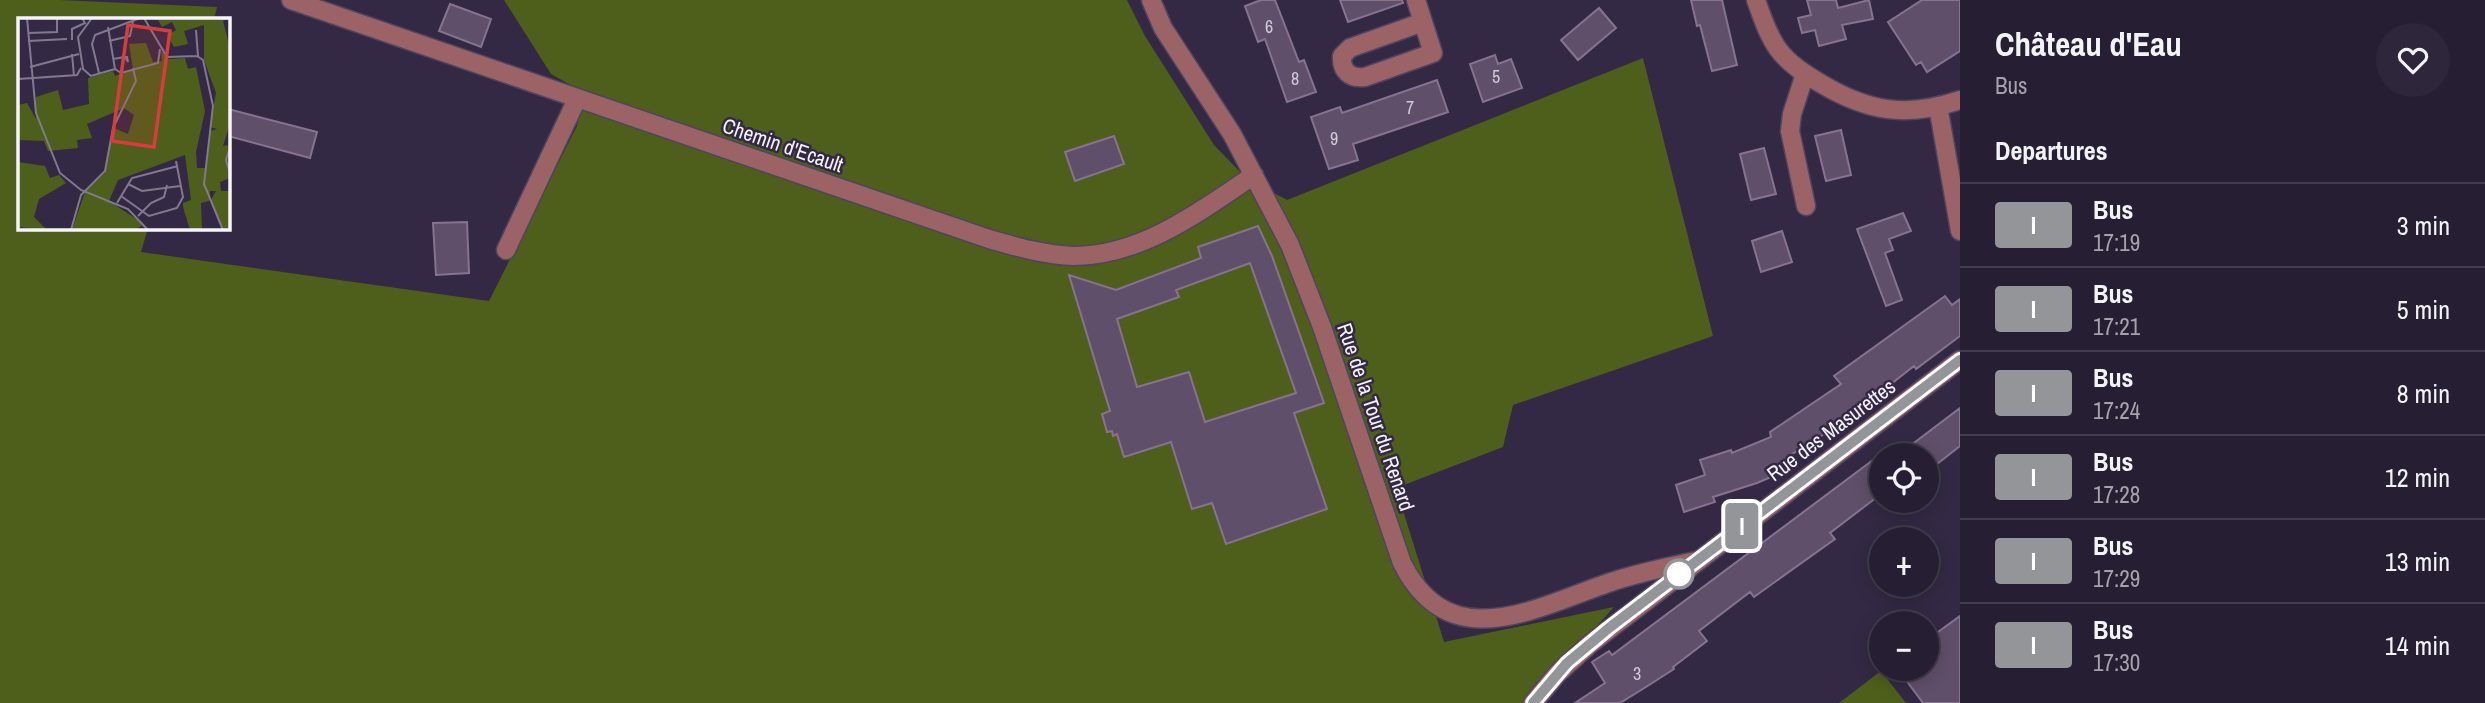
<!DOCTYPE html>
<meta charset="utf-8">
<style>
:root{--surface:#261f33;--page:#2e273b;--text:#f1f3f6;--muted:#a4a2ac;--line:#423d4e}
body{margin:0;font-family:"Archivo Narrow",sans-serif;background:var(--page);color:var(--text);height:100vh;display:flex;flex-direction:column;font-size:26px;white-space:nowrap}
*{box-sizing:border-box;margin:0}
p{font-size:23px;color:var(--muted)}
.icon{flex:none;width:38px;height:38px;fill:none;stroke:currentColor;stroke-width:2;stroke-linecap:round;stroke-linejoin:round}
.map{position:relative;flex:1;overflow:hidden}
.side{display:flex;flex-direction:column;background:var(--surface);width:525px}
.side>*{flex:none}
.badge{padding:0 14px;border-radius:5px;font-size:24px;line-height:46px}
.buttons{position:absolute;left:1869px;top:443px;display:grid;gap:14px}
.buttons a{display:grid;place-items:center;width:70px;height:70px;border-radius:50%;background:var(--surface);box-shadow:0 4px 18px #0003,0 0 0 2px var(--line);font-size:35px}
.map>.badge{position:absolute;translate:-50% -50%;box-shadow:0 0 0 4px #fff}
h2{padding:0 35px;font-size:26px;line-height:63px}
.round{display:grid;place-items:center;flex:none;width:74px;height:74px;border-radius:37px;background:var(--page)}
.head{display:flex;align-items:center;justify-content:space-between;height:119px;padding:0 35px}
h1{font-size:33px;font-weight:700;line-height:52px}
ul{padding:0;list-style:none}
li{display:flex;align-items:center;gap:21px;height:84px;padding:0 35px;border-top:2px solid var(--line)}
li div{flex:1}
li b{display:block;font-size:26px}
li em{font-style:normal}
li .badge{min-width:77px;font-weight:700;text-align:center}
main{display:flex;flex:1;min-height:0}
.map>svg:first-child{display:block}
.green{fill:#4e5f1b}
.building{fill:#604f6a;stroke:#85738f;stroke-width:2;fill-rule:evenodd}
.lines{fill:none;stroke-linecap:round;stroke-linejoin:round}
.minor-casing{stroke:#4e455e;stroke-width:21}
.minor{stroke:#9b6366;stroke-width:18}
.line-casing{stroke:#fff;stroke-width:16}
.line{stroke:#939598;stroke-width:10}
.stop-dot{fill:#fff;stroke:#939598;stroke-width:3.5}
.labels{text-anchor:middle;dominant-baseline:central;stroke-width:5;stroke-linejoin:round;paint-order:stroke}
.number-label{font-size:18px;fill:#d0cad8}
.street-label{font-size:21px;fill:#f6f3fd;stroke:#332944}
.inset-road{fill:none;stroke:#817a8e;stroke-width:2}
.view{fill:#d93c3d;fill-opacity:0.15;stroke:#d93c3d;stroke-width:3.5}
.inset-edge{fill:none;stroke:#f6f3fd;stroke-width:3.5}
</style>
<main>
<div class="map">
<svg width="1960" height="703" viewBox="0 0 1960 703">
<rect width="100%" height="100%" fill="#332944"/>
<path class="green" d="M0 0H59L217 7 214 19H19V228H148L141 252 489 301 577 126 583 92 551 74 504 0H1127L1145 36 1214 145 1246 178 1287 200 1643 58 1713 336 1513 405 1503 447 1396 488 1444 642 1614 607 1527 703H0Z
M1881 671 1906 703H1839Z"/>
<path class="building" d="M1261 0H1275L1299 62 1304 60 1316 92 1287 102 1265 39 1258 42 1245 6Z
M1340 0H1402L1403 3 1348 22Z
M1691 0H1722L1737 65 1712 71 1700 25 1697 26Z
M1807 0H1836L1838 8 1869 0 1873 19 1842 25 1846 39 1819 46 1815 30 1802 33 1798 18 1811 15Z
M1922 0H1960V51L1927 72 1921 62 1916 65 1888 22Z
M450 4 491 19 481 47 439 31Z
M1599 8 1616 28 1578 60 1561 40Z
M1495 55 1498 64 1511 59 1522 88 1483 102 1470 64Z
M1437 80 1448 112 1353 144 1358 160 1329 169 1311 117 1340 107 1342 113Z
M228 109 317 132 310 158 228 136Z
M1841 130 1851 175 1826 181 1815 136Z
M1114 136 1124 164 1075 181 1065 152Z
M1764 148 1776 194 1751 200 1740 154Z
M1903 213 1911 231 1889 239 1893 250 1885 253 1902 300 1886 306 1857 229Z
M467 222 469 273 436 275 433 223Z
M1258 226 1272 256 1324 403 1294 413 1327 509 1226 544 1212 503 1192 509 1171 442 1124 457 1117 434 1113 436 1112 431 1107 432 1102 414 1110 411 1069 275 1116 290 1201 258 1198 247ZM1250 263 1296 393 1205 422 1189 372 1137 387 1117 319 1179 297 1176 290Z
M1782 231 1792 262 1761 272 1752 241Z
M1945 296 1952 305 1960 299V336L1916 369 1914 366 1839 425 1789 456 1794 467 1757 483 1713 497 1715 502 1684 512 1676 485 1705 475 1700 460 1731 450 1732 453 1771 437 1770 432 1841 384 1834 376Z
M1960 408V446L1927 472V455H1898Z
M1881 454V494L1830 533 1835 539 1754 597 1750 592 1699 631 1707 641 1673 667 1674 669 1646 687 1620 703H1575L1605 683 1592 662 1609 651 1612 655Z
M1960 616V703H1923L1897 668H1927V640Z"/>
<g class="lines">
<g class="minor-casing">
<path id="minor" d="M291 0 989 239C1017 247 1045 255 1074 256 1141 256 1201 211 1254 175
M1151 0 1163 28 1232 134 1290 245 1322 327 1402 563C1449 657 1533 609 1608 583 1637 573 1666 567 1696 561
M1416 0 1433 53 1365 77C1350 79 1341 71 1342 56L1350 48 1423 22
M1756 0C1762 17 1768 35 1778 49 1789 64 1805 74 1820 83 1868 112 1907 118 1960 100
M1805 74 1792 114 1790 131 1806 206
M1938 106 1960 231
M506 250 577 99
M1533 703 1557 674 1590 644 1960 360"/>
</g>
<use href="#minor" class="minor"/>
</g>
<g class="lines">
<g class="line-casing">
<path id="line" d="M1533 703 1567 663 1609 628 1960 360"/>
</g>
<use href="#line" class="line"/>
</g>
<circle class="stop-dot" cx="1679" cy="574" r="14"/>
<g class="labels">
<g class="number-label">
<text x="1269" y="26">6</text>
<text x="1496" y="76">5</text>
<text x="1295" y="78">8</text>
<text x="1410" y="107">7</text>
<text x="1334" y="138">9</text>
<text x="1637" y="673">3</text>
</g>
<g class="street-label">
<text transform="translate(783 145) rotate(19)">Chemin d'Ecault</text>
<text transform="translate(1376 417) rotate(71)">Rue de la Tour du Renard</text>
<text transform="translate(1831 430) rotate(-37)">Rue des Masurettes</text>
</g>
</g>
<g transform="translate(18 18)">
<rect width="212" height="212" fill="#332944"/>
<path d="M132 0H212L205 3 212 30V106L205 128 212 127V160L202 164 203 173H212V212H206L193 182 198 173H192L191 183 183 185 184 211 172 212 165 189V185L173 182 167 137 100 162 91 183 126 206 117 212H54L67 174 87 155 96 110 110 116 116 97 106 90 69 106 74 120 59 122 60 130 30 133 26 123 0 122V87L9 85 18 101V79L40 72 45 92 71 86 70 60 95 53 97 58 115 51 111 26 128 25 135 44 144 43 143 33 151 41 167 40 170 51 178 49 187 93 178 134 179 150H187L192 113 199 111 192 109 198 75 186 42V7L166 13 170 26 156 29 149 17 158 12 154 4 144 9 139 0ZM0 144 27 148 32 160 41 157 48 165 21 181 16 199 29 212 0 209Z" fill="#4e5f1b"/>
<path class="inset-road" d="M9 0 18 95 42 155 63 172 110 191 130 212M74 0 60 19 65 51 73 58 97 51M126 0 149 39 179 38 185 42 195 88 186 166 205 212M90 9 97 51M178 12 180 38M10 15 39 14V0M54 22V11L67 5 64 0M10 23 49 21M91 23 112 18 115 3M54 36 56 58M95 41 107 39H109L110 44 107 39M12 49 61 36M97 51 103 55 140 45 142 31M81 55 74 26 77 17 122 0M0 61 59 57 63 50M212 130 208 142 212 155M110 166 124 173 162 168M103 178 131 198 159 190 165 179 158 143M99 185 114 160 160 148M120 198 133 185 146 179 149 167M53 212 63 177 87 153 95 110 118 63 115 50"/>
<path class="view" d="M110 7 152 13 136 129 94 123Z"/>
<rect width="212" height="212" class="inset-edge"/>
</g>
</svg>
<div class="buttons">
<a><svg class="icon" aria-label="locate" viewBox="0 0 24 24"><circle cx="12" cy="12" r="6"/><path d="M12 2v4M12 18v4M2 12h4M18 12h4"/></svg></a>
<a>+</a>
<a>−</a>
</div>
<b class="badge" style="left:1742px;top:526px;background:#939598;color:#fff">I</b>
</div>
<section class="side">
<div class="head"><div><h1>Château d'Eau</h1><p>Bus</p></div><a class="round"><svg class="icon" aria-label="heart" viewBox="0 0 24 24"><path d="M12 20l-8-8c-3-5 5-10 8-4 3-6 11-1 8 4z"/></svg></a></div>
<h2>Departures</h2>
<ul>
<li><span class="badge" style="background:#939598;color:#fff">I</span><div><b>Bus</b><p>17:19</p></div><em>3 min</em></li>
<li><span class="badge" style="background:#939598;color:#fff">I</span><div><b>Bus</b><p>17:21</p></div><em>5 min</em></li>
<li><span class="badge" style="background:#939598;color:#fff">I</span><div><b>Bus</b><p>17:24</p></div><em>8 min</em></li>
<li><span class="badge" style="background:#939598;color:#fff">I</span><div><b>Bus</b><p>17:28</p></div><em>12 min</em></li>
<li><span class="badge" style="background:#939598;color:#fff">I</span><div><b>Bus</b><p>17:29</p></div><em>13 min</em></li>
<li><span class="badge" style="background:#939598;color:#fff">I</span><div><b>Bus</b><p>17:30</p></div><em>14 min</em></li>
</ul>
</section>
</main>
